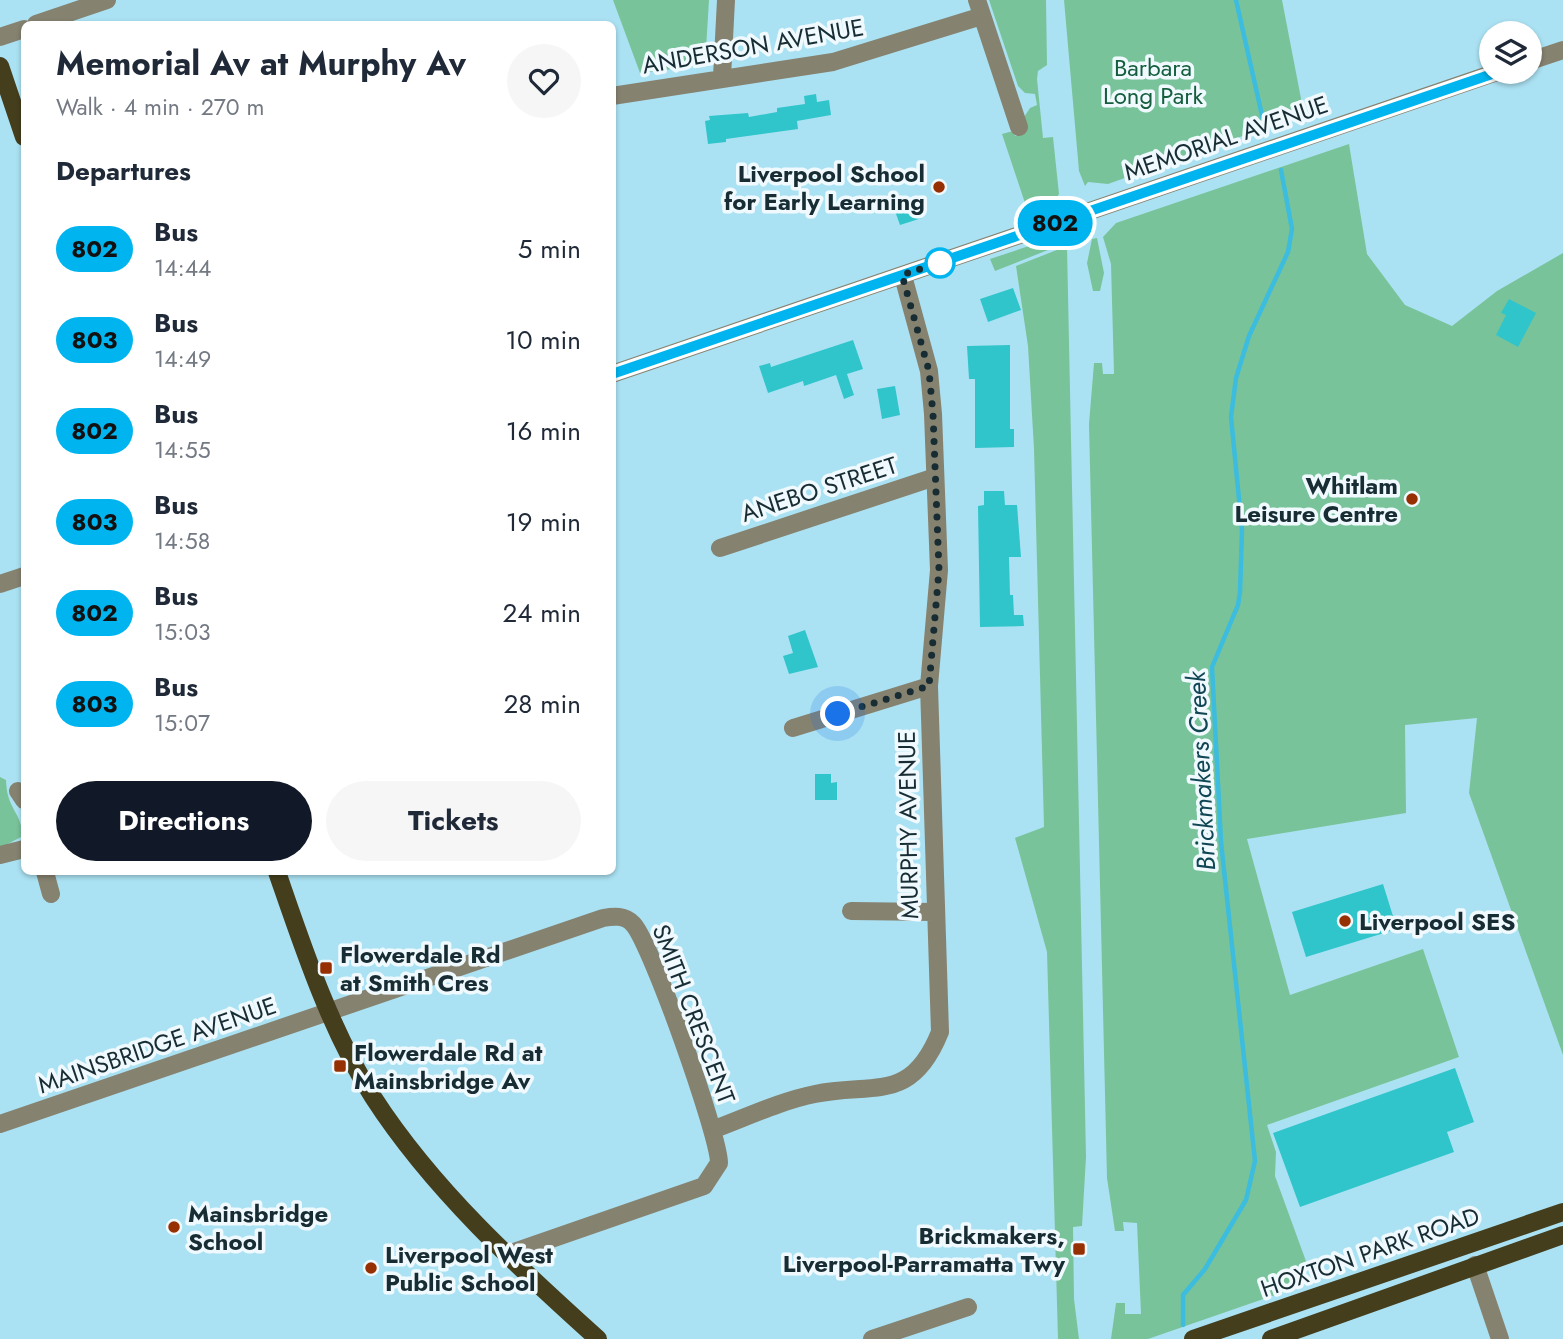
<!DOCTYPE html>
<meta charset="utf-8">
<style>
:root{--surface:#fff;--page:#f6f6f7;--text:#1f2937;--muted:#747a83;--accent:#111827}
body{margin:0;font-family:Jost,sans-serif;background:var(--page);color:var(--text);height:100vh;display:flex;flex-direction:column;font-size:26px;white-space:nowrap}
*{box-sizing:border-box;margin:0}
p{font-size:23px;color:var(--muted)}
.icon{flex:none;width:38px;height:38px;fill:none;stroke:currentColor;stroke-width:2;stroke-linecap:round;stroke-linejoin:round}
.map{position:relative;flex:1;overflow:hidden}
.sheet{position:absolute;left:21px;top:21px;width:595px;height:854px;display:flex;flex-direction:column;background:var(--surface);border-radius:10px;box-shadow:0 2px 5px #0004}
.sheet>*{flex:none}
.badge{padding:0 14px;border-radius:23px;font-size:24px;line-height:46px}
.buttons{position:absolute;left:1479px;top:21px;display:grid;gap:14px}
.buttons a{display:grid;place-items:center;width:63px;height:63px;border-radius:50%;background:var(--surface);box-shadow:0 2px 5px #0004;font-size:35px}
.you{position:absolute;width:35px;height:35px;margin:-18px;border:5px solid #fff;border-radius:50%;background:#1a73e8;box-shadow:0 0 0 10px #1a73e833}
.map>.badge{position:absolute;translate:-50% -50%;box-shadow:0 0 0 4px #fff}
h2{padding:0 35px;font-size:26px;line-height:63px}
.round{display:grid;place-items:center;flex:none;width:74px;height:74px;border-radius:37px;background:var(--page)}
.overview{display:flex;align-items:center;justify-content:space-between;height:119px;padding:0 35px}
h1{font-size:33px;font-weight:700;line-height:52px}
.cta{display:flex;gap:14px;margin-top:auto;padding:14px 35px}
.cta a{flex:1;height:80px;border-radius:42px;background:var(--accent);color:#fff;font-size:28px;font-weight:700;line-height:80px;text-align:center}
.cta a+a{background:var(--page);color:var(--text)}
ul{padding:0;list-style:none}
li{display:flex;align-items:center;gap:21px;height:91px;padding:0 35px}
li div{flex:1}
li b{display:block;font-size:26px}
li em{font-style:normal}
li .badge{min-width:77px;font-weight:700;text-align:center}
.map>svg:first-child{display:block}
.green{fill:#79c39a}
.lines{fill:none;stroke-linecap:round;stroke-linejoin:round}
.stream{stroke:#3cbcde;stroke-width:4.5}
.building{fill:#30c5cb}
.minor{stroke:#868270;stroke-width:18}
.major{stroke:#443e1d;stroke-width:18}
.line-casing{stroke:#fff;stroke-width:16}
.line{stroke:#00b5ef;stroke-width:10}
.walk{stroke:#172c33;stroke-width:7;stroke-dasharray:0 12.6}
.poi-dot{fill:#963003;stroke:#f0fafe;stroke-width:2.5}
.stop-dot{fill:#fff;stroke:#00b5ef;stroke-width:3.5}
.labels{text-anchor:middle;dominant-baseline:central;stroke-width:7;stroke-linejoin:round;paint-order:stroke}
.street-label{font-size:24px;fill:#172c33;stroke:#f0fafe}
.park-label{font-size:24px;fill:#145e3d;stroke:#f0fafe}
.poi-label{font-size:24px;font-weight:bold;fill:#172c33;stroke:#f0fafe;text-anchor:start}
.water-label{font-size:26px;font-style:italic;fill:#114755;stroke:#f0fafe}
</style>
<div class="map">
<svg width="1563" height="1339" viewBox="0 0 1563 1339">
<rect width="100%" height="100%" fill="#abe2f3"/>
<path class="green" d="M613 0H709L705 65 640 73Z
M989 0H1046L1047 65 1038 71 1037 79 1043 138 1053 137 1059 194 1049 210 1023 220 1020 214 1025 203 1002 134 1013 131 1015 136 1026 132 1024 117 1030 108 1037 105 1035 94 1025 93 1018 86Z
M1064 0H1282L1304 114 1108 184 1088 182 1085 186 1079 171Z
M1349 144 1367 254 1405 305 1452 326 1497 291 1563 253V1055L1469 793 1477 718 1405 725 1406 813 1247 839 1290 995 1423 949 1459 1057 1267 1125 1276 1152 1275 1176 1307 1264 1301 1286 1148 1339H1111L1116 1303H1125V1314H1141L1137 1223 1123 1222 1124 1231H1115L1107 1178 1089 424 1094 363H1102L1103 374H1114L1111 264 1103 237 1116 223Z
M1097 238 1104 273 1100 291H1093L1087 263 1092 239Z
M1050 239 1053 248 995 271 990 259Z
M1067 246 1086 1157 1082 1226 1073 1227 1074 1299 1079 1339H1058L1047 952 1015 838 1044 827 1034 449 1028 346 1016 266Z
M0 777 6 780C7 810 20 809 23 836L0 848Z"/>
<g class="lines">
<path class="stream" d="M1236 0 1266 133
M1183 1325V1295L1205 1269 1246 1200 1255 1161 1221 842 1212 667 1238 605 1240 592 1242 530 1231 417 1236 378 1249 336 1288 252 1292 229 1281 170"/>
</g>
<path class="building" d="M816 94 817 102 829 100 831 115 797 121 798 129 726 139V142L708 144 705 121 710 120 709 116 748 113 749 117 777 112V108L805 104 804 96Z
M917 203 922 218 900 225 895 211Z
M1013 288 1021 310 988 322 980 299Z
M1509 299 1536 313 1518 347 1496 335 1506 315 1501 313Z
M853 340 863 369 847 374 854 395 844 399 836 375 804 386 803 381 768 393 759 366 770 363 771 367Z
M1010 345V429H1014V447L975 448V379H969L967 346Z
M895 386 900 415 882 419 877 389Z
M984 491H1004L1005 505H1017L1021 557H1009L1010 595H1013L1014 615H1023L1024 626 980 627 978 506 984 505Z
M805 630 818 667 789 674 783 656 793 653 788 636Z
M815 774H831V783L837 782V800H815Z
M1383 884 1397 929 1306 957 1292 912Z
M1455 1068 1474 1122 1447 1132 1454 1152 1300 1207 1273 1133Z"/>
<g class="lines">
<path class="minor" d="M977 0 1019 127
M36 24 107 0
M0 37 24 29
M1530 61 1563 50
M722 77 726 0
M612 96 833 62 982 16
M612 374 1497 72
M720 548 935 477
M0 584 24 576
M793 728 929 686
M18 791 24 800
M0 855 24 849
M45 872 51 894
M851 911 934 912
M0 1124 603 918C614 916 625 915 633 924 651 943 719 1135 719 1163L704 1186 508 1254
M712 1130C745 1118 780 1101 815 1094 874 1082 911 1104 940 1032L929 686 939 570 933 414 929 371 903 276
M1475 1265 1500 1339
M872 1339 968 1307"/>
<path class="major" d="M0 66 24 137
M277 872C303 947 330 1030 373 1097 433 1190 517 1266 598 1339
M1193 1339 1563 1212
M1271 1339 1563 1235"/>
</g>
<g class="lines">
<g class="line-casing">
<path id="line" d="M612 374 1498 72"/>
</g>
<use href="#line" class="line"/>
<path class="walk" d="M838 714 929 686 939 570 933 414 929 371 902 275 950 259 940 263"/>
</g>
<g class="poi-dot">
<circle cx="939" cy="187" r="7"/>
<circle cx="1412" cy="499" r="7"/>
<circle cx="1345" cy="921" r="7"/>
<rect x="319" y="961" width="14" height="14" rx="3.5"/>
<rect x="333" y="1059" width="14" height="14" rx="3.5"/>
<circle cx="174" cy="1227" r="7"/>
<rect x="1072" y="1242" width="14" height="14" rx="3.5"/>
<circle cx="371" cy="1268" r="7"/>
</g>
<circle class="stop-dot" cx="940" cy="263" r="14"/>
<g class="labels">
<g class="street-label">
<text transform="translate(753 46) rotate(-10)">ANDERSON AVENUE</text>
<text transform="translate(1226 138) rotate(-19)">MEMORIAL AVENUE</text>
<text transform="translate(819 489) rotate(-18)">ANEBO STREET</text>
<text transform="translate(908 825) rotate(-91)">MURPHY AVENUE</text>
<text transform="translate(694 1014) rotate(69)">SMITH CRESCENT</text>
<text transform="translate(157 1045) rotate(-19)">MAINSBRIDGE AVENUE</text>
<text transform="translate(1370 1252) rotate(-19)">HOXTON PARK ROAD</text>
</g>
<g class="park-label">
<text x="1153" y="67">Barbara<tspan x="1153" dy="28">Long Park</tspan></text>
</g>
<g class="poi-label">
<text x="925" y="173" text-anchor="end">Liverpool School<tspan x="925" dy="28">for Early Learning</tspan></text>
<text x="1398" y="485" text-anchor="end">Whitlam<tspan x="1398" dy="28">Leisure Centre</tspan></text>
<text x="1359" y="921">Liverpool SES</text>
<text x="340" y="954">Flowerdale Rd<tspan x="340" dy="28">at Smith Cres</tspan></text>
<text x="354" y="1052">Flowerdale Rd at<tspan x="354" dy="28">Mainsbridge Av</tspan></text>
<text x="188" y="1213">Mainsbridge<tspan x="188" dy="28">School</tspan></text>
<text x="1065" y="1235" text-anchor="end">Brickmakers,<tspan x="1065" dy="28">Liverpool-Parramatta Twy</tspan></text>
<text x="385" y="1254">Liverpool West<tspan x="385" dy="28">Public School</tspan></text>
</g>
<g class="water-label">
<text transform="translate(1201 771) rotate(-93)">Brickmakers Creek</text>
</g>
</g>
</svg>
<div class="buttons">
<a><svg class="icon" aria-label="layers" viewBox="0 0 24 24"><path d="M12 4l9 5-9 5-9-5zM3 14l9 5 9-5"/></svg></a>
</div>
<div class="you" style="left:838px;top:714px"></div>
<b class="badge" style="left:1055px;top:223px;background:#00b5ef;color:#111">802</b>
<section class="sheet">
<div class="overview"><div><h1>Memorial Av at Murphy Av</h1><p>Walk · 4 min · 270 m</p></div><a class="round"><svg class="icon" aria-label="heart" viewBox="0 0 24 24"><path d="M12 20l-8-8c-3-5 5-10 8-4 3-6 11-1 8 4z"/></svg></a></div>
<h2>Departures</h2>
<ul>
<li><span class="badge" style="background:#00b5ef;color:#111">802</span><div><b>Bus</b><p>14:44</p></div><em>5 min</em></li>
<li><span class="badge" style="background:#00b5ef;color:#111">803</span><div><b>Bus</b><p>14:49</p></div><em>10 min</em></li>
<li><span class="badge" style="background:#00b5ef;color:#111">802</span><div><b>Bus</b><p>14:55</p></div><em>16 min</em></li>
<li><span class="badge" style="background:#00b5ef;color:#111">803</span><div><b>Bus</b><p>14:58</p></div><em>19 min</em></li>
<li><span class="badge" style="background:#00b5ef;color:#111">802</span><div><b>Bus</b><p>15:03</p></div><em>24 min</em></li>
<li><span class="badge" style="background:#00b5ef;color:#111">803</span><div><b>Bus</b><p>15:07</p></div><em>28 min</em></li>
</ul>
<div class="cta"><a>Directions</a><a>Tickets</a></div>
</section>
</div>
